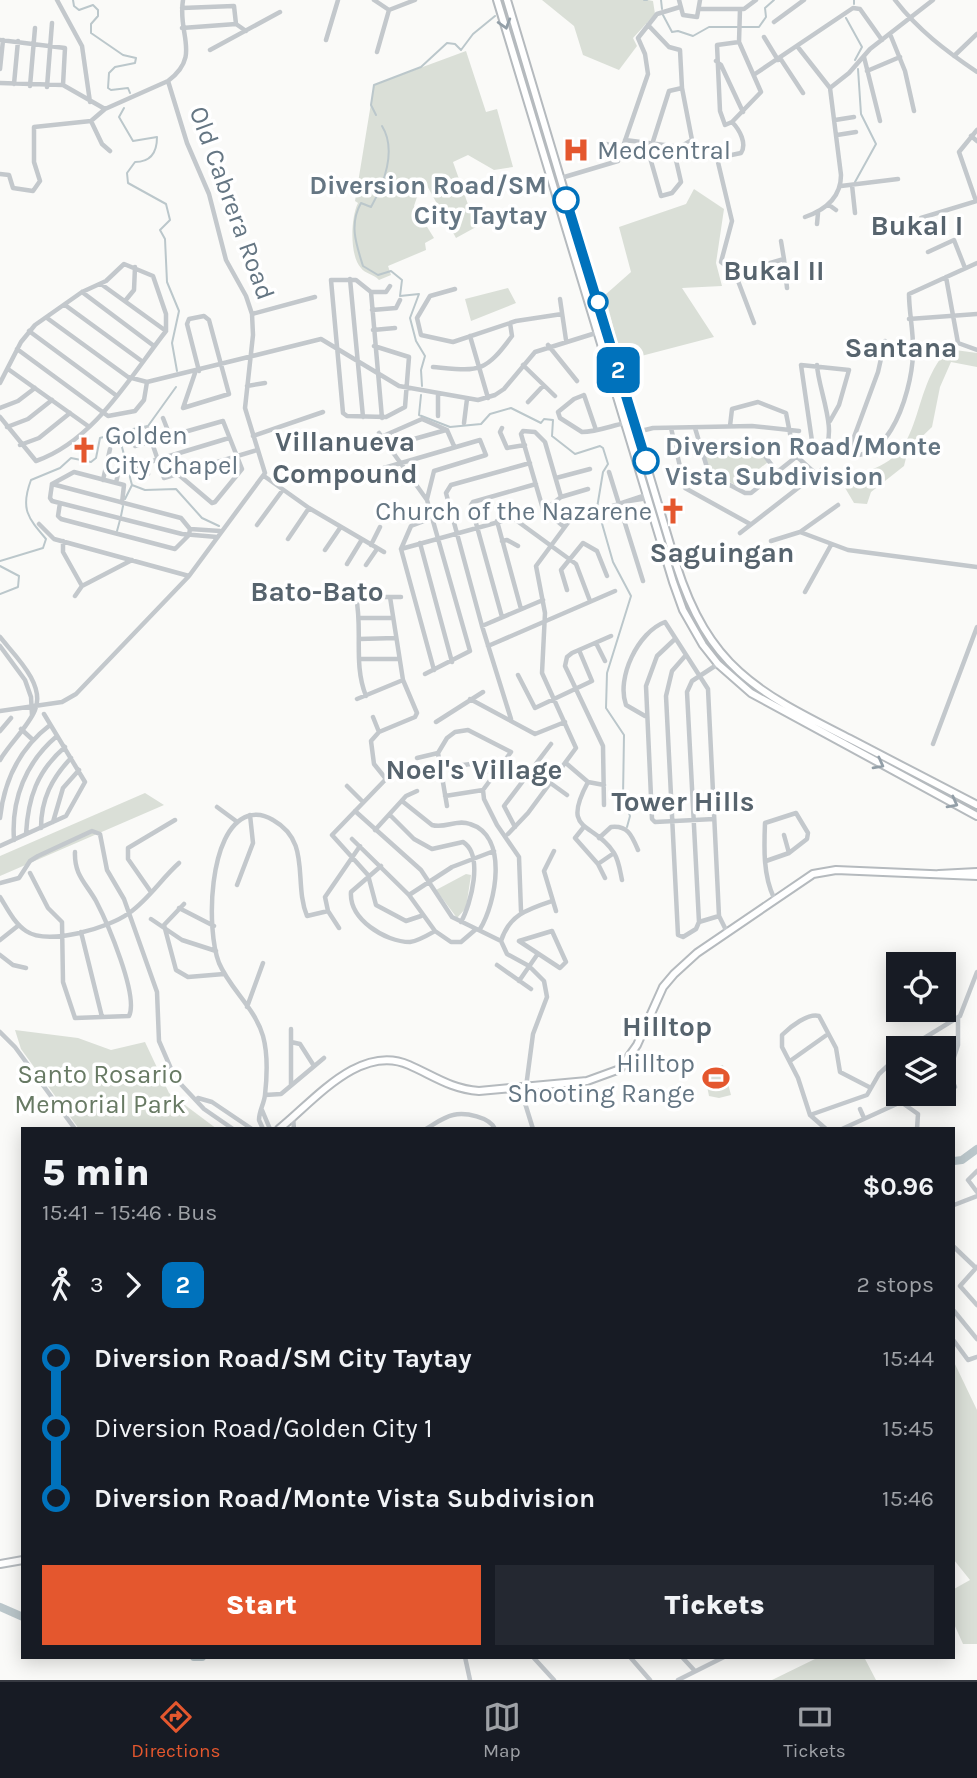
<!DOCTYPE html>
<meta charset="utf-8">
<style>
:root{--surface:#171b24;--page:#242831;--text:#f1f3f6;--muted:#9ea1a6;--line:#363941;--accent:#e4572e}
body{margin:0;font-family:Karla,sans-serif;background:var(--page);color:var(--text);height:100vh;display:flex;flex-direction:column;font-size:26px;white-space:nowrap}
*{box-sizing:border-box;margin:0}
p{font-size:23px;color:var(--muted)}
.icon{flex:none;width:38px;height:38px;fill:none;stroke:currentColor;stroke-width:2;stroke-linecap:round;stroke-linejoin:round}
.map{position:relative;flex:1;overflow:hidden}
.details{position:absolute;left:21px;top:1127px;width:934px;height:532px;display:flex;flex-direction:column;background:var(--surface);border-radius:0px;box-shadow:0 4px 18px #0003}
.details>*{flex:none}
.badge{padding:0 14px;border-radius:10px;font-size:24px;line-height:46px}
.controls{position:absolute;left:886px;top:952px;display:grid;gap:14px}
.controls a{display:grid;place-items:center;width:70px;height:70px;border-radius:0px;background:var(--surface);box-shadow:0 4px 18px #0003;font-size:35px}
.map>.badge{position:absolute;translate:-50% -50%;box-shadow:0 0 0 4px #fff}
.legs{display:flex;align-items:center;gap:10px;height:77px;padding:0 21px;font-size:23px}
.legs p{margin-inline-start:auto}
.overview{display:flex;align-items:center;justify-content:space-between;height:119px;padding:0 21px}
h1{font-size:38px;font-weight:800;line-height:52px}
.action{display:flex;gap:14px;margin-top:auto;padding:14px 21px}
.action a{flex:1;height:80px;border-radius:0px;background:var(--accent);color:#fff;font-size:28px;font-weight:800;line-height:80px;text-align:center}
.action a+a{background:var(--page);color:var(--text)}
ul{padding:0 21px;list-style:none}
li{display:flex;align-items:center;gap:24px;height:70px;font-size:26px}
li i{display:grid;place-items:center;width:10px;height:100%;margin:0 9px;background:currentColor}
li i::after{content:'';width:18px;height:18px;margin:-9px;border:5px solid;border-radius:50%;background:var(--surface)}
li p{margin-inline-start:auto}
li:first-child i{background:linear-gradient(#0000 50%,currentColor 0)}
li:last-child i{background:linear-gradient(currentColor 50%,#0000 0)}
.dock{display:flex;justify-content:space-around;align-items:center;height:98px;border-top:2px solid var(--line);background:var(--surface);font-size:19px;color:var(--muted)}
.dock a{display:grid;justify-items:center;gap:4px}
.dock .selected{color:var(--accent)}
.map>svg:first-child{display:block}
.green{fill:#dadfd7}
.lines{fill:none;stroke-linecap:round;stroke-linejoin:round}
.stream{stroke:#bbc7cb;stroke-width:2}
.river{stroke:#bbc7cb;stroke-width:8}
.major-casing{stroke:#b5babe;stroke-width:10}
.minor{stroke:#c3c8cc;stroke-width:4.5}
.major{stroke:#fff;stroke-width:6}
.oneway{stroke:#939fa8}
.line-1-casing{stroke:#fff;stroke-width:16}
.line-1{stroke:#0072bc;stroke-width:10}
.stop-1-dot{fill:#fff;stroke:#0072bc;stroke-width:3.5}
.labels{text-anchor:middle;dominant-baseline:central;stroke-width:7;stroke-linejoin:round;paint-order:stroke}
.poi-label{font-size:26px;fill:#657683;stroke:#fff;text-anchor:start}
.stop-label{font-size:26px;font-weight:bold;fill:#657683;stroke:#fff;text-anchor:end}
.street-label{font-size:26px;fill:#657683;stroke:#fff}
.park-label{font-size:26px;fill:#687a64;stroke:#fff}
.neighbourhood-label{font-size:28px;font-weight:bold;fill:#57646e;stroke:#fff}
</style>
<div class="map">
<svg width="977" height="1680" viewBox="0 0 977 1680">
<rect width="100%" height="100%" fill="#fafaf8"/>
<path class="green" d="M542 0H648L653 1 655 14 633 38 637 46 619 70 583 55 574 26Z
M466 51 486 112 497 109 513 167 494 170 468 155 453 162 476 227 456 238 425 182 421 185 414 206 434 238 425 243 426 250 388 266 391 275 379 280C374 274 365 274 361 268 349 255 351 217 358 203L355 201 374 85Z
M694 189 724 209 716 263 722 286 682 288 714 337 622 361 605 295 631 272 619 227 686 204Z
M508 288 516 303 471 321 465 299Z
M948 349 977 353V367L951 362 940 387 932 427 908 450 904 466 871 492 867 504 854 503 838 476C934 469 902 400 948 349Z
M760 453 768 462 737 486 709 471 705 454Z
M145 793 164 805 0 876V856Z
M466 874 471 875 466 908 457 918 436 890Z
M15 1030 78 1038 111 1050 145 1042 169 1093 217 1129H79L21 1049Z
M723 1065 731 1095 719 1098 709 1096 704 1071Z
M954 1362 977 1410V1644H963L954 1624V1589L970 1580 954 1560Z
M819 1657H864L876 1680H772Z"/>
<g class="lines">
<path class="stream" d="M73 0 74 6 79 10 93 5 98 10V16L91 24V33L123 55 136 58 135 63 115 67 109 73 108 88 111 90 128 88 130 93
M644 0H647
M661 0 662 9
M854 0V4
M663 15 672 32 678 31 693 36 709 27H759L766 17 765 8 774 0
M846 18 862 47 855 60
M124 108 119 117 133 141 157 137C157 152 151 162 135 162L127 173 128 183 166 204 170 220 160 230 165 239 167 282 179 311 172 343 177 371
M376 115 371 105 374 85 421 67 447 43 455 44 461 50 473 34 495 16
M382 126C397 150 384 184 371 207L361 203C349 224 356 244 363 266L378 275 391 271 402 280 400 296 419 294 410 318 416 341 425 356 421 370 422 386
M855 182 876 144 861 114 858 69
M176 387 148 426 118 432 132 485 145 490 176 489 202 518 219 526
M421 395 419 415 450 427 481 424 490 414 511 408 541 423 544 419 553 420 552 436 575 454 600 446 603 448 608 464 603 472 597 508
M125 499 132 485
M599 513 613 562 631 596 607 673 606 708 624 735 623 797 630 816 627 827
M121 516 123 506
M117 531 120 520
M0 561 43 548 46 539C28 518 20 509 31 480L60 468 71 458 91 462 96 458 100 438 117 433
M0 566 19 576 18 587 0 594"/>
<path class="river" d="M954 1161 962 1160 977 1149
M0 1607 23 1617
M194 1657H202"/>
<g class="major-casing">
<path id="major" d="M497 0 673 582 683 610 703 645 718 664 751 693 977 816
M507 0 676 564C710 671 760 693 854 741 895 762 936 784 977 805
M939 874 977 872
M279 1129C314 1101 360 1043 409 1065 434 1076 451 1089 479 1091L587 1081 620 1069 637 1045 663 987 674 974 697 953 813 874 836 870 977 876
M0 1564 23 1560"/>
</g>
<path class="minor" d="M57 0 82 46 90 102
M374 0 389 10 415 0
M679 0 683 15 697 17 700 0
M895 0C918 30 946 51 977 72
M182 8 234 6 236 24
M699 9H744L756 0
M774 22 804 0
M182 28 236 24 246 31
M890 34 905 71 914 111
M764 37 778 60
M0 40 65 48 63 85
M326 40 338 0
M739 42 717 45 720 111 725 125 732 122 761 92 739 42 740 9
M797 46 830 88 841 175C841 198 825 210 805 217
M210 50 280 12
M377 52 389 10
M954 56 977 34
M864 57 880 121
M780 58 803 93
M716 61 721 65 743 112
M0 69 3 40
M867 71 900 57
M755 74 853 8 860 9 882 40
M0 83 63 85 105 109
M14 84 18 41
M30 86 35 28
M47 87 52 23
M830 88 849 73 870 49 933 0
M835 120 854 117
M91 121 102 144 110 151
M732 122C740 130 747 144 741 153L717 158 732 221 721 262 735 273 784 259 781 241
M837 135 856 132
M971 136 977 141
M625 140 680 147 692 140 682 88 680 50 669 47 648 25
M607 144 623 150
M673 147 681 182 672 193 661 196 649 154 669 91 682 88
M0 174 9 175 13 188 33 191 40 181 34 162V127L91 121 105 109 168 81C202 55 177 35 183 0
M561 178 618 161 648 74 645 54 638 38 657 14 680 7
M852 185 855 213
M841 186 898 179
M976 201 959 152 977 130
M829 205 836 210
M921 218 977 201
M817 224 818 213
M928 252 954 240 965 268
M784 259 787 288
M735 273 754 323
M946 277 958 343
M350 279 363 417
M101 284 166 331
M455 289 430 296 417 318 421 335 453 342 516 321 562 314
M82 292 154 346
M371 292 382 418
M560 299 566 340
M125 301 134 290 135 267
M65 305 143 362
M372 310 396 308 400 300
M252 314 315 297
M47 318 128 377 147 382 321 339 399 386 478 400 495 395 504 389 535 352 599 332
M909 319 977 314
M373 330 395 328
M29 331 117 396
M470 336 488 398
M548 345 577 381
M374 346 409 357 405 407 386 417 347 416 343 413 331 280H356L371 292H386L390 286
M17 349 108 416 135 411 144 400 147 382
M913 351 958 343 977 350
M523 365 555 396
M817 365C818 389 839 433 823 451L812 441 801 365 849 370 839 405 830 421
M433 367C479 371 484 374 512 336L510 323
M8 369 88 426
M195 373 183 408 229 394 209 320 204 316 189 319 187 324 199 371
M0 383 21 342 35 325 82 292 106 281 124 264 153 276 166 314V331C130 377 94 441 36 461L0 417
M247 386 265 383
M528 402 543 386
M0 408 18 401 35 388
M438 416V393
M163 418 170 436
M464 423 467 399
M730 426 732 409 758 402 786 413 794 454 816 474
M7 427 28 419 52 400
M147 428 164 478 257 450
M502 428 500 432 507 448 525 445
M671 428 685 488 750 524
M695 428 709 474 745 493H751L796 457
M447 430 454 446
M596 430 584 395 574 399 558 412 560 418 582 432C596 432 611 426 625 423
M637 432 653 428 752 426 799 431
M379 433 427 500 470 651 425 674
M253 436 323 412
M381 437 422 419 447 430
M20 445 39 438 70 413
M828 445C884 486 912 394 913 353 914 334 909 313 909 294L977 263
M135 446 223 421 242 469 215 502 212 503 179 475
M389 446 446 430
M702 453 762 452 777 472
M847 456 878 372 885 341
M144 464 148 474
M133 467 229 438
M609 472 643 581
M360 475 480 440 486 455 434 471 427 499
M264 476 309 508 384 552
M556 478 590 469
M103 480 110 449
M116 483 120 465
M52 484 50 498 52 501 182 534 217 537
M52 484 181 518 190 529
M52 484 74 472 124 485 122 503
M561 497 545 442 535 432 523 431 521 434 543 509 563 526
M629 501 648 498
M60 503 58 516 61 519 175 549 189 535 190 529
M543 511 561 497 588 489
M497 521 521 609
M39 524 54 539 189 576
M257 525 282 491
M190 529 220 531
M800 532 838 505
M740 533 825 467
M288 539 309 508
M63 541V552L82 586
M502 541 507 540 518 546
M771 541 800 532 848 550 977 567
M420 543 452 662
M371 545 380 527
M401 549 513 518 576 564 590 601
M401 549 434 670
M401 549 411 526 432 518
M325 550 340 528
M347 564 361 541
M366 565 377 549
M567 590 561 570 583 543 597 551 607 576
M805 592 831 545
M75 596 82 586 132 560
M343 597H401
M356 597C363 630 353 664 366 696
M390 597 403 680 417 713 415 717 379 732 371 741 374 764 386 779 332 835 368 875 376 905 406 921 421 916
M502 617 471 505 473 502 536 484
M360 618H392
M482 626 543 600
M0 637C14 655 46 684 35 710 28 727 10 743 0 760
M359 639 396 638
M675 639 657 656 646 686 652 819 655 822 714 819
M596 643 605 661
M0 646 25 680 31 697 32 715
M488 646 615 591
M686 655 672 671 666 696 678 935 683 937 696 929 699 922 719 916
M359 659H399
M518 675 535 708 592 681 579 650
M357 699 403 680
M470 699 535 734 565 722
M0 711 62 702 76 694 189 576 265 473 245 408 253 335 252 314 246 296 226 260 209 194 187 143 168 81
M645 716 626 705C616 678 638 632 665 622L708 689 719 916 727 932
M373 717 379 732
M511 719 482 626 446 493 451 485 530 463
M436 722 483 692
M21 729 33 740
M0 731 11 718
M933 744 977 627
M417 758 438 753
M567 764 588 782 604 785
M439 768 471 764 494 774
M531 769 567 795
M588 782C560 834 594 821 614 853 619 861 620 871 622 880
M347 786 363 802
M445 796 483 790
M402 801 432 825C445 829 456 819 470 824 509 836 496 903 480 929
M604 805 603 746 565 666 567 657 572 653 611 636
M447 806 438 753 447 738 455 732 468 730 511 752 483 790 484 799 497 825 519 857 521 911
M217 807 236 821
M355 811 421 870 452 917 501 941 507 954 529 966 544 981 547 997 533 1034 526 1087
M390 815 414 839 432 849 463 842C484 855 471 904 461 922
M0 818C4 781 20 748 50 725
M53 822 63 788 79 770
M515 827 504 806 551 744
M41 828C41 799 52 778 71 758
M583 828 575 838 598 864 605 878
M375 830 406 796 417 791
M26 834C28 798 37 771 65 747
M508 834 528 813 576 748 542 673 545 613 536 566 570 520 646 495
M784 835 789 853
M599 838 611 827C628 825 632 836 638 850
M352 839 409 895 435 931 451 942H461L475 930
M14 840C11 799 26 762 57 736
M0 846 66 816 85 782 44 714
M554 851 544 871 556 911
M766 861 789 853 807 839 808 833 796 813 765 823C764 848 763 875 774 898
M598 864 614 853
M381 866 351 892C349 919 385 942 410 942 418 941 428 935 435 931
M30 873 48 908 62 922 63 982 75 1018 129 1016C139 996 107 922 96 901 86 883 74 875 75 852
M0 883 19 878 30 861 38 856 92 831 100 834 107 870 124 899 157 992 159 1041 175 1078 204 1109 233 1129
M237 885 253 843 250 815
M151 892 128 859V848L175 820
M409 895 452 867 494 851
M0 897C7 908 14 923 26 931 48 946 109 928 129 913 148 900 162 878 179 863
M184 904 164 925 176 970 188 977 224 974
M179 908 214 926
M151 919 182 940 216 951
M699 922 687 692 692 681 718 664
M339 928 328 911 325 897 360 846
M552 931 566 962 560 968 519 941Z
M81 932 102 1017
M0 940 19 925
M501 941C509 915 528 909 552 901
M0 955 13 965 26 968
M497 965 531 989
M519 981 537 955
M247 1007 263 963
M0 1032 15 1047 75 1129
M291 1042 300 1044 314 1066
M908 1048 960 1016 977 972
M790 1061 828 1034
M291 1084V1029
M520 1087 533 1129
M955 1087 949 1072 958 1045V1019
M265 1095 281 1094 324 1058
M198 1098 212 1102 252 1129
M901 1102 918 1114 917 1129
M860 1109 864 1118
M262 1110 270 1129
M810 1115 867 1095 879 1074 898 1056
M293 1118 294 1129
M263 1129 259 1120C259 1111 264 1104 265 1095 267 1077 268 1054 263 1036 255 1008 230 989 219 963 206 930 208 829 248 816 257 813 265 815 273 820 312 842 293 882 307 916L328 911
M426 1129C435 1124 443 1117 453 1115 465 1112 490 1117 495 1129
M826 1129 810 1115 798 1078 782 1047V1035C791 1026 808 1013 819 1016L836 1048 840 1072 871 1088
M842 1129 901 1102
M977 1171 968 1180 977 1192
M954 1205 977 1196
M954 1247 976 1268
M977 1267 960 1286 977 1305
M954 1311 977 1339
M954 1341 968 1360 977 1357
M465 1657 470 1680
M533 1657 554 1680
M630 1657 650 1680
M682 1657 694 1670
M678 1680 724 1657"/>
<use href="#major" class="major"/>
</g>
<defs><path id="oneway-chevron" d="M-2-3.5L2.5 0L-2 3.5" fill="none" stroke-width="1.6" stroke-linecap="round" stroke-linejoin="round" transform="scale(1.75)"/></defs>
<g class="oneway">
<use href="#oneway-chevron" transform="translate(505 24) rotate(73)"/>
<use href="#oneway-chevron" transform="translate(879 764) rotate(28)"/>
<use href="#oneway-chevron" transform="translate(953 803) rotate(28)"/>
</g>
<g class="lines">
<g class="line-1-casing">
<path id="line-1" d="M566 200 646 461"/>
</g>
<use href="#line-1" class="line-1"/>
</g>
<defs>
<g id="hospital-bare" transform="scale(2.1)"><path d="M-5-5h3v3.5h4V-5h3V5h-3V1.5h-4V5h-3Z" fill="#e4572e" stroke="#fff" stroke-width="2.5" paint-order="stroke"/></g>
<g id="church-bare" transform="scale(2.1)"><path d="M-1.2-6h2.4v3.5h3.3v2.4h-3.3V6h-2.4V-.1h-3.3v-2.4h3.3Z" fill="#e4572e" stroke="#fff" stroke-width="2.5" paint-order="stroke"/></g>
<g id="stadium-bare" transform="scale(2.1)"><path d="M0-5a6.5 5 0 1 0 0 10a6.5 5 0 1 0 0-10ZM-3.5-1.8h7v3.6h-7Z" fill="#e4572e" stroke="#fff" stroke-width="2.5" paint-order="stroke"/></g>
</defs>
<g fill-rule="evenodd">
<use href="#hospital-bare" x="576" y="150"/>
<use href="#church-bare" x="84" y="450"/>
<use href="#church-bare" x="673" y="511"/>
<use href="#stadium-bare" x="716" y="1078"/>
</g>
<g class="stop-1-dot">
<circle cx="566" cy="200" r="12"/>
<circle cx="598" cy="302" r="9"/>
<circle cx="646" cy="461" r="12"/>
</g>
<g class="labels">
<g class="poi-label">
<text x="597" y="150">Medcentral</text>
<text x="105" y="435">Golden<tspan x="105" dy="30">City Chapel</tspan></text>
<text x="652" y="511" text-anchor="end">Church of the Nazarene</text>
<text x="695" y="1063" text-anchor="end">Hilltop<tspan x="695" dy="30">Shooting Range</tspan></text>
</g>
<g class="stop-label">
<text x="547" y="185">Diversion Road/SM<tspan x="547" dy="30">City Taytay</tspan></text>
<text x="665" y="446" text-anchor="start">Diversion Road/Monte<tspan x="665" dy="30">Vista Subdivision</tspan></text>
</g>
<g class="street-label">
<text transform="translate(232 203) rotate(70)">Old Cabrera Road</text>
</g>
<g class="park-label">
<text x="100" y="1074">Santo Rosario<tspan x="100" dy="30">Memorial Park</tspan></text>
</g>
<g class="neighbourhood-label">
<text x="917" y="225">Bukal I</text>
<text x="774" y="270">Bukal II</text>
<text x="901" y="347">Santana</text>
<text x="345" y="441">Villanueva<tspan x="345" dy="32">Compound</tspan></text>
<text x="722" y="552">Saguingan</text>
<text x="317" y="591">Bato-Bato</text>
<text x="474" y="769">Noel's Village</text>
<text x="683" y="801">Tower Hills</text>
<text x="667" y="1026">Hilltop</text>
</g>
</g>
</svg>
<div class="controls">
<a><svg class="icon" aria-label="locate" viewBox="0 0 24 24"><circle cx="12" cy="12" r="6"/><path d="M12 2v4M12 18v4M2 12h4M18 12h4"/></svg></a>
<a><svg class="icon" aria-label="layers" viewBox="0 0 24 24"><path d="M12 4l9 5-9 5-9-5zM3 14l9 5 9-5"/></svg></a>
</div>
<b class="badge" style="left:618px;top:370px;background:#0072bc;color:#fff">2</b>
<section class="details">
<div class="overview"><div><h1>5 min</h1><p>15:41 – 15:46 · Bus</p></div><b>$0.96</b></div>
<div class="legs"><svg class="icon" aria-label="walk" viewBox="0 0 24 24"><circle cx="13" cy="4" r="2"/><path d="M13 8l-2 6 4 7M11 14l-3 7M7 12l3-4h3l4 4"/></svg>3<svg class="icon" aria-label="forward" viewBox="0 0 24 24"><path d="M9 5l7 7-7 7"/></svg><b class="badge" style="background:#0072bc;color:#fff">2</b><p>2 stops</p></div>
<ul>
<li><i style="color:#0072bc"></i><b>Diversion Road/SM City Taytay</b><p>15:44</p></li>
<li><i style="color:#0072bc"></i><span>Diversion Road/Golden City 1</span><p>15:45</p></li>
<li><i style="color:#0072bc"></i><b>Diversion Road/Monte Vista Subdivision</b><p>15:46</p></li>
</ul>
<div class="action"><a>Start</a><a>Tickets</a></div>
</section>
</div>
<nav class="dock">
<a class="selected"><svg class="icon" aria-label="directions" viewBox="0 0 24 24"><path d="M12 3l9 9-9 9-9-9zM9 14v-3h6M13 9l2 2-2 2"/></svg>Directions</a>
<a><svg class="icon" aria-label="map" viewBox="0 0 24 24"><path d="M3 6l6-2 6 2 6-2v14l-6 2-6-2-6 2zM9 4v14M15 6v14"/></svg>Map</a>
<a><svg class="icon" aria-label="tickets" viewBox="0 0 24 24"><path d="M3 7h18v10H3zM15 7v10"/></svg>Tickets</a>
</nav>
